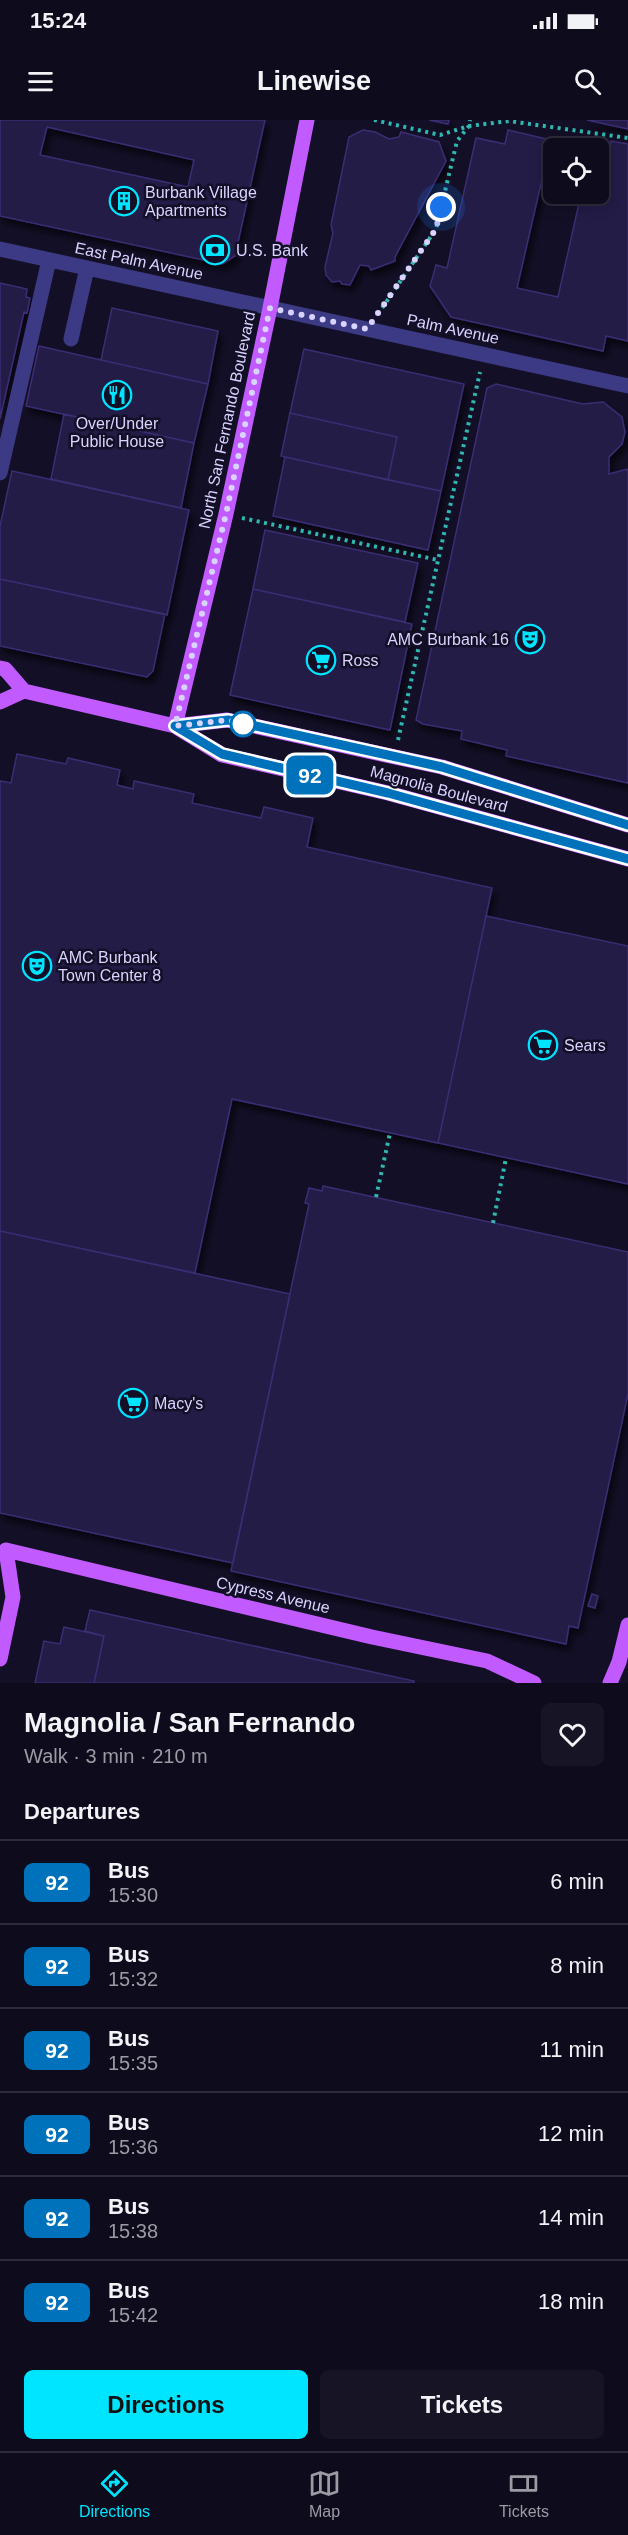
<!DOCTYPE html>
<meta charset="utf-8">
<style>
:root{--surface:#0e0b1c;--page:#171425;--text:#f1f3f6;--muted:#9b9ba3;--line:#2e2b3b;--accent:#00e5ff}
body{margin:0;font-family:Arial,sans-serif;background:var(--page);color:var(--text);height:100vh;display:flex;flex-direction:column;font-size:22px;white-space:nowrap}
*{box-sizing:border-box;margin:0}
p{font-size:20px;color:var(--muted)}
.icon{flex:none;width:33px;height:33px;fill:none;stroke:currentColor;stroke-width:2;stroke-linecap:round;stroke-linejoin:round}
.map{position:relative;height:1563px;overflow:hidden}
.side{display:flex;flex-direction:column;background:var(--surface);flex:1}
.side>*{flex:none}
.badge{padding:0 12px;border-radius:9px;font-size:21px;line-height:39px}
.buttons{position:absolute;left:543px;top:18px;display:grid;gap:12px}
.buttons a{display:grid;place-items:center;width:66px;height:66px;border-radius:9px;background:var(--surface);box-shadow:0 3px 15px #0003,0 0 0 2px var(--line);font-size:30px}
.you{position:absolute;width:30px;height:30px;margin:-15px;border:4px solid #fff;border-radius:50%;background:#1a73e8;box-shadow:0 0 0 9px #1a73e833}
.map>.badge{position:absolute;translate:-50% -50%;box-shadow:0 0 0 3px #fff}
h2{padding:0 24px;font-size:22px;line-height:54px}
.round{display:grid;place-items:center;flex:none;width:63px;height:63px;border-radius:9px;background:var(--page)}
.summary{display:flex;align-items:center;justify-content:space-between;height:102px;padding:0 24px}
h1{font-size:28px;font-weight:700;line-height:45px}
.cta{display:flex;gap:12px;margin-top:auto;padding:12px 24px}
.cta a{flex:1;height:69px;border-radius:9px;background:var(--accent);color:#111;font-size:24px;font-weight:700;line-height:69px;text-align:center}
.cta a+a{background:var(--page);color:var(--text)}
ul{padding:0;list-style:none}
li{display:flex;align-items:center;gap:18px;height:84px;padding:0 24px;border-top:2px solid var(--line)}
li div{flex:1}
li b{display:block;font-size:22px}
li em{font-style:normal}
li .badge{min-width:66px;font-weight:700;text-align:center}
.status{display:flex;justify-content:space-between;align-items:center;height:42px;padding:0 30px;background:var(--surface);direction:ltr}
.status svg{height:16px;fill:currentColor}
header{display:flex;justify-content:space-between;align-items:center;height:78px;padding:0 24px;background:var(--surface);font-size:27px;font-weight:700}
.tabs{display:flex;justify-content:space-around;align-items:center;height:84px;border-top:2px solid var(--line);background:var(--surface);font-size:16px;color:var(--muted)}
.tabs a{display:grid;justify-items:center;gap:3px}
.tabs .on{color:var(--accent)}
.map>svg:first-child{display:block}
.building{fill:#241b47;stroke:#3b2d73;stroke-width:1.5;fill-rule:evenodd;filter:url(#shadow)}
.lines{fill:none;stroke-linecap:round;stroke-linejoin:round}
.path{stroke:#2fb8b0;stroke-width:4;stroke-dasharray:3 4.5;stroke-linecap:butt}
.minor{stroke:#3d3a85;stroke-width:15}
.major{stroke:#c25bff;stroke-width:15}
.line-casing{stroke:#fff;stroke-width:14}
.line{stroke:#0072bc;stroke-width:9}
.walk{stroke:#d9d4ff;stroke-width:6;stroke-dasharray:0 10.8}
.stop-dot{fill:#fff;stroke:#0072bc;stroke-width:3}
.labels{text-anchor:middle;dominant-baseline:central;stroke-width:5;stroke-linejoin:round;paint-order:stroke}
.poi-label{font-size:16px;fill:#d9d4ff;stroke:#130f26;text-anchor:start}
.street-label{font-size:16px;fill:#d9d4ff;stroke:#130f26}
</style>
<div class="status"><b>15:24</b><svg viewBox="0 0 49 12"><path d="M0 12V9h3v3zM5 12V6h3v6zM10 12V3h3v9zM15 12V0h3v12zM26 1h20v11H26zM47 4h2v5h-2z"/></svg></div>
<header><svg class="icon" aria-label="menu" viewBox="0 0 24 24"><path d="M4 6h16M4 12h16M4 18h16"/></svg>Linewise<svg class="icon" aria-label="search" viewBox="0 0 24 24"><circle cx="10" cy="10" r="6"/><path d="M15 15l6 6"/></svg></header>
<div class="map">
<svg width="628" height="1563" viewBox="0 0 628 1563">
<defs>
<filter id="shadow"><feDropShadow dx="3.5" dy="6" stdDeviation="3" flood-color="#0009"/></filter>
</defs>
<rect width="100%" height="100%" fill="#130f26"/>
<path class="building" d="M0 0H265L235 136 222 144 0 96ZM47 7 194 40 188 67 40 35Z
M429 0H449L448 4Z
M587 0H628V9Z
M363 10 375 12 389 19 399 17 401 12 439 22 446 41 395 137V141L371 150 369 146 360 145 350 165 342 164 340 161 332 162 326 155 325 147 333 113 331 105 349 17Z
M508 10 551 20 517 168 558 177 581 74H598V31L608 33 611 21 628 24V221L606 216 603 231 451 197 430 166 436 145 447 148 476 18 505 24Z
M0 163 27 169 26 177 30 178 27 193 24 192 0 299Z
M112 188 218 211 208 264 101 240Z
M39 226 208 264 194 323 26 286Z
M304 229 464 264 441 371 388 360 397 317 290 293Z
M496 264 583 284 603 282 622 297 625 312 622 324 609 337V354L628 349V663L506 636 507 630 461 619 462 611 423 604 416 600 487 268Z
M290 293 397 317 388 360 281 336Z
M64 294 194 323 181 388 51 359Z
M285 337 441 371 428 430 273 396Z
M12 351 189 390 167 495 0 459V406Z
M265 410 418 443 405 502 253 469Z
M0 459 165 494 153 551 147 557 0 526Z
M253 469 412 504 390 610 230 575Z
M17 634 66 644 68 638 120 650 117 665 133 669 134 661 194 674 192 683 261 698 264 687 313 698 307 727 492 768 438 1023 232 979 195 1153 0 1111V661L11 663Z
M486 796 628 826V1064L438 1023Z
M323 1066 628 1132V1274L578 1508 569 1506 566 1524 231 1451 309 1084 305 1083 309 1068 322 1071Z
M0 1111 290 1174 233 1443 0 1393Z
M592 1474 598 1476 595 1488 588 1486Z
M90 1490 414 1561V1563H94L104 1516 85 1511Z
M64 1507 104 1516 94 1563H35L44 1521 60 1524Z"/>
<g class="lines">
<path class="path" d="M374 0 440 15 469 6 509 1 628 18
M378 194 436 109 457 21 469 6 470 0
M242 398 438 440
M398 620 480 252
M376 1077 390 1013
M493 1103 506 1038"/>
<path class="minor" d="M0 129 628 266
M71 219 87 148
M0 353 49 140"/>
<path class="major" d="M0 548 5 549 24 571 175 606 222 635 388 673 628 739
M0 582 24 571
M175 606 226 394 270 188 307 0
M175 606 227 600 395 637 442 647 628 705
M6 1430 372 1517 487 1541 534 1563
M0 1539 13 1477 6 1430
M610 1563 619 1542 628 1505"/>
</g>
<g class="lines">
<g class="line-casing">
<path id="line" d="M628 705 442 647 374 632 228 600 175 606 222 634 388 673 628 739"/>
</g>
<use href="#line" class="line"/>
<path class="walk" d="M243 604 248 605 228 600 175 606 226 394 270 188 367 209 436 109 441 87"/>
</g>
<defs>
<g id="building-ring" transform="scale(1.5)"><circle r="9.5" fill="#130f26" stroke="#00e5ff" stroke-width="1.5"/><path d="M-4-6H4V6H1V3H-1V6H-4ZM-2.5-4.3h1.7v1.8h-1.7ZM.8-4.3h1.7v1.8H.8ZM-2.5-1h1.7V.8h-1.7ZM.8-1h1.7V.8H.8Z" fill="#00e5ff"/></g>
<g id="bank-ring" transform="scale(1.5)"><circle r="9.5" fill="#130f26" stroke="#00e5ff" stroke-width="1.5"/><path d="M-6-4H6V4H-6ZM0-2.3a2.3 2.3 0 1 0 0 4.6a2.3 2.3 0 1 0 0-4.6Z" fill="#00e5ff"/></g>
<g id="restaurant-ring" transform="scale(1.5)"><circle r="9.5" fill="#130f26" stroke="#00e5ff" stroke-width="1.5"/><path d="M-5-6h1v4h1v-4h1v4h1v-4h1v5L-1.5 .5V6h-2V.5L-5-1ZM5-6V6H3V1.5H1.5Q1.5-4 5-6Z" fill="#00e5ff"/></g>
<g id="theatre-ring" transform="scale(1.5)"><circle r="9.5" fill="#130f26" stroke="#00e5ff" stroke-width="1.5"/><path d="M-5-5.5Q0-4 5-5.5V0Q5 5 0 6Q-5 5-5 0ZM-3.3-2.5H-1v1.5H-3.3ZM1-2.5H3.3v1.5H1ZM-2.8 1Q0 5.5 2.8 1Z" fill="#00e5ff"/></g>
<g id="supermarket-ring" transform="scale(1.5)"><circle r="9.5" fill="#130f26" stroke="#00e5ff" stroke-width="1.5"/><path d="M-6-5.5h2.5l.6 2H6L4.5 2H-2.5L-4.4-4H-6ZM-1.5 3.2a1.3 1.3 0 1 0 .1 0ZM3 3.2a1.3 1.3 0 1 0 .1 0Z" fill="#00e5ff"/></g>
</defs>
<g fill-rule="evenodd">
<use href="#building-ring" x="124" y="81"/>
<use href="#bank-ring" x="215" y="130"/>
<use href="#restaurant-ring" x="117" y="275"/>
<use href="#theatre-ring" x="530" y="519"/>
<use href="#supermarket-ring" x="321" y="540"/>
<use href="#theatre-ring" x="37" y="846"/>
<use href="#supermarket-ring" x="543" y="925"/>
<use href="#supermarket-ring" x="133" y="1283"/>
</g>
<circle class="stop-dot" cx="243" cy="604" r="12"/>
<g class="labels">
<g class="poi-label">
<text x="145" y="72">Burbank Village<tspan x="145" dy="18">Apartments</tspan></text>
<text x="236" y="130">U.S. Bank</text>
<text x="117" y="303" text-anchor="middle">Over/Under<tspan x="117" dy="18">Public House</tspan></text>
<text x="509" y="519" text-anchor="end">AMC Burbank 16</text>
<text x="342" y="540">Ross</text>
<text x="58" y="837">AMC Burbank<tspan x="58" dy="18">Town Center 8</tspan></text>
<text x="564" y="925">Sears</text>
<text x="154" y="1283">Macy's</text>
</g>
<g class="street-label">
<text transform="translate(139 141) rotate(12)">East Palm Avenue</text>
<text transform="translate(453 209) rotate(12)">Palm Avenue</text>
<text transform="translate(227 300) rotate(-78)">North San Fernando Boulevard</text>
<text transform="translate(439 669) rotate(15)">Magnolia Boulevard</text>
<text transform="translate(273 1475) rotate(13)">Cypress Avenue</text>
</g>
</g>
</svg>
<div class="buttons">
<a><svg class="icon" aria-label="locate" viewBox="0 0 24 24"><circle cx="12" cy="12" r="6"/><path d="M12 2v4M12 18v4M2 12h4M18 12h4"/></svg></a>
</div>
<div class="you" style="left:441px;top:87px"></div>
<b class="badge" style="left:310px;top:655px;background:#0072bc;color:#fff">92</b>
</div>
<section class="side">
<div class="summary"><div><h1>Magnolia / San Fernando</h1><p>Walk · 3 min · 210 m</p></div><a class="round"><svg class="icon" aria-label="heart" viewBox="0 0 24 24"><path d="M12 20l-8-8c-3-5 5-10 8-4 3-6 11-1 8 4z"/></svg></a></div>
<h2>Departures</h2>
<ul>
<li><span class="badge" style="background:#0072bc;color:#fff">92</span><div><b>Bus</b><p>15:30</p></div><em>6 min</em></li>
<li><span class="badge" style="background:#0072bc;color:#fff">92</span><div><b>Bus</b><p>15:32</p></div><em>8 min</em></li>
<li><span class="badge" style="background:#0072bc;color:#fff">92</span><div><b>Bus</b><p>15:35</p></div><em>11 min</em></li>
<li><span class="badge" style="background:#0072bc;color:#fff">92</span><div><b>Bus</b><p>15:36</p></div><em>12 min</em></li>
<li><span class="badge" style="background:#0072bc;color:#fff">92</span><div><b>Bus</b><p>15:38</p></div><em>14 min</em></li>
<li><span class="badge" style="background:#0072bc;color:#fff">92</span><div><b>Bus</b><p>15:42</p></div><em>18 min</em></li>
</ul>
<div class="cta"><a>Directions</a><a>Tickets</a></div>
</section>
<nav class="tabs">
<a class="on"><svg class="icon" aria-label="directions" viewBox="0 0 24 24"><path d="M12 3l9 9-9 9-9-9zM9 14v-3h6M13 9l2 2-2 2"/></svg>Directions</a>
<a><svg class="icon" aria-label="map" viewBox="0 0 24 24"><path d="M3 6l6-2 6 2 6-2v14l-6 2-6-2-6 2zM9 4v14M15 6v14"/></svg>Map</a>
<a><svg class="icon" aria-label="tickets" viewBox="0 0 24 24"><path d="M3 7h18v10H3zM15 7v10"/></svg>Tickets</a>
</nav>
